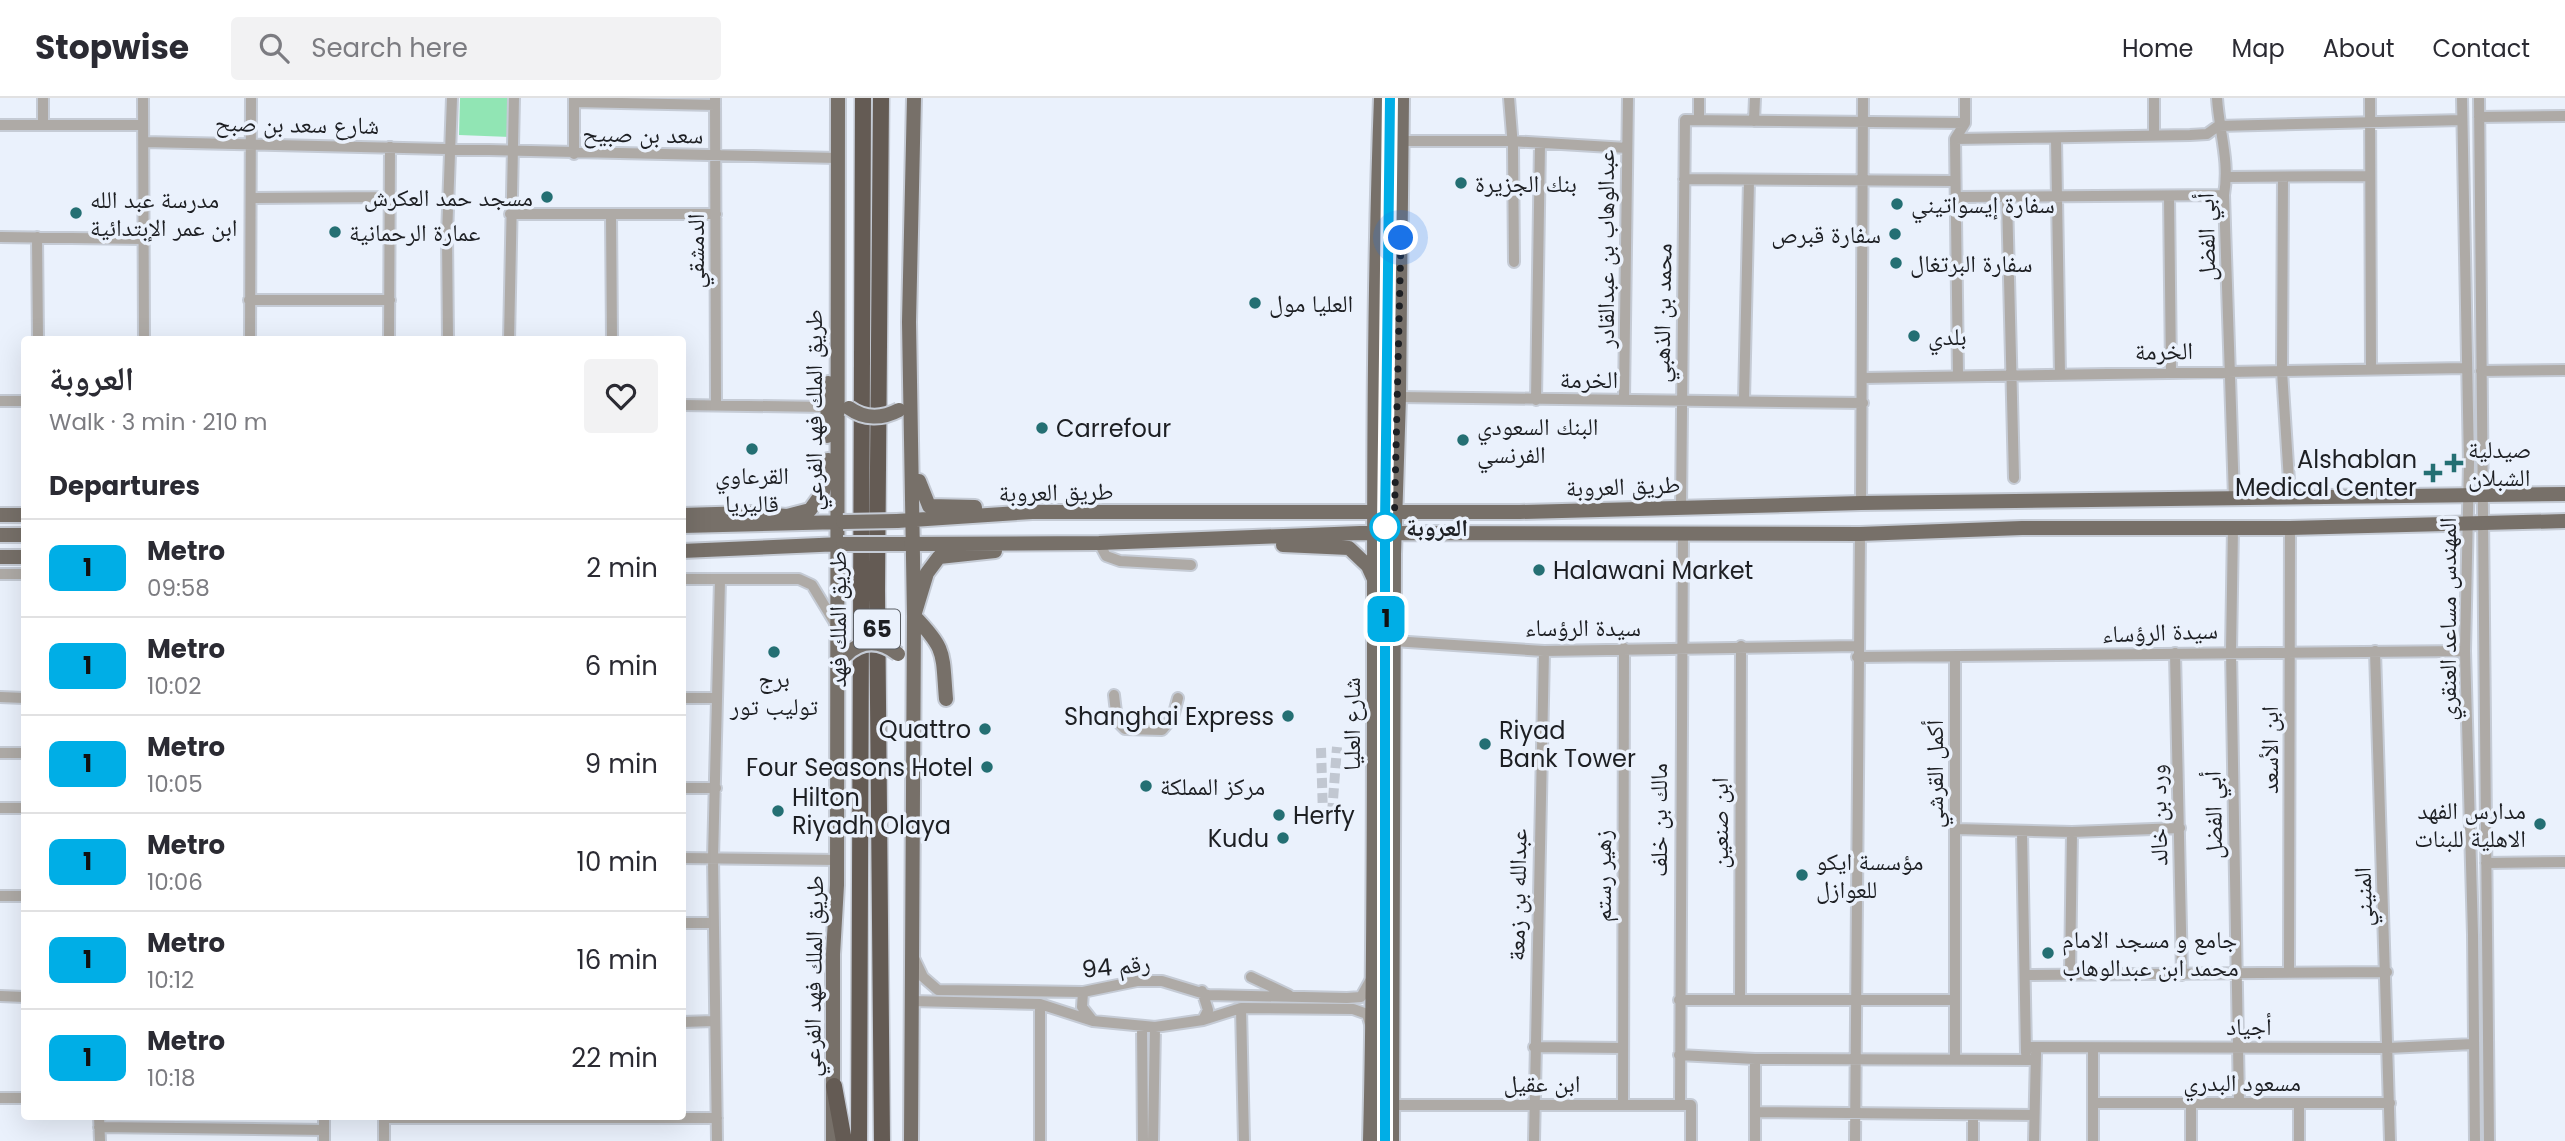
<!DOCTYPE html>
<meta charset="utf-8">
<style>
:root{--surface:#fff;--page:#f2f2f3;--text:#2b2b33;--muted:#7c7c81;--line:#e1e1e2}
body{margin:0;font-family:Poppins,"Noto Naskh Arabic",sans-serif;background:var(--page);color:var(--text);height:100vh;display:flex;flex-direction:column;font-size:26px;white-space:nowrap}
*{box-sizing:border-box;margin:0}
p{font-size:23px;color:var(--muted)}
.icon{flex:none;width:38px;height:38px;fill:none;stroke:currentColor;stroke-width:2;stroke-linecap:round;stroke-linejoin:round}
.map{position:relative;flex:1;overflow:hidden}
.side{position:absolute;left:21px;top:238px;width:665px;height:784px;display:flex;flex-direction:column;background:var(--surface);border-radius:7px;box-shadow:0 7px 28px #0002}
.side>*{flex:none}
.badge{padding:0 14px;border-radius:10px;font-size:24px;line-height:46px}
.you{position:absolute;width:35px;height:35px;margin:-18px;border:5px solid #fff;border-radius:50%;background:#1a73e8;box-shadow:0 0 0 10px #1a73e833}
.map>.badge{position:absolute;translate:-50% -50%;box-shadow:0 0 0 4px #fff}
h2{padding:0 28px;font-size:26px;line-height:63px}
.round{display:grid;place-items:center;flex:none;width:74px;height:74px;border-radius:7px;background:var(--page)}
.head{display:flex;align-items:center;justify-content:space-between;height:119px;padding:0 28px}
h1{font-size:33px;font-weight:800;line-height:52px}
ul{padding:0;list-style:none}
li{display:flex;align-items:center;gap:21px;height:98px;padding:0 28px;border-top:2px solid var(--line)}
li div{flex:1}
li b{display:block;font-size:26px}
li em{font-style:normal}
li .badge{min-width:77px;font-weight:700;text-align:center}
header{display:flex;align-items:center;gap:42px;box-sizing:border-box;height:98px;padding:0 35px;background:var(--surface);border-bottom:2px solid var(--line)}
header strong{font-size:33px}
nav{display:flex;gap:38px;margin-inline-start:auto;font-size:24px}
.search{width:490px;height:63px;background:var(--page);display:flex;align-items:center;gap:18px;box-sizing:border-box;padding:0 24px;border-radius:7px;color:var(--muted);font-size:26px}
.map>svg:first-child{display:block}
.green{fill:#91e5b4}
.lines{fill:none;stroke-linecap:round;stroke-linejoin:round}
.minor-tunnel{stroke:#c1c7d1;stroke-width:10;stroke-dasharray:10 5;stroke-linecap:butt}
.minor-casing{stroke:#c5cbd5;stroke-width:14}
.major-casing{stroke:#c5cbd5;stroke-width:18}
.highway-casing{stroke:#c5cbd5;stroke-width:19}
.minor{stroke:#aeaaa6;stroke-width:10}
.major{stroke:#777069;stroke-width:14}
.highway{stroke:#645b54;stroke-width:16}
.major-bridge-casing{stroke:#c5cbd5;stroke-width:18;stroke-linecap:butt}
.major-bridge{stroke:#777069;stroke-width:14}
.line-casing{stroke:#fff;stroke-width:16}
.line{stroke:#00aee6;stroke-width:10}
.walk{stroke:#1d1f23;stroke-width:7;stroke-dasharray:0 12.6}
.poi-dot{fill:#246f73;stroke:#eaf1fc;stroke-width:2.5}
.stop-dot{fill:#fff;stroke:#00aee6;stroke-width:3.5}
.labels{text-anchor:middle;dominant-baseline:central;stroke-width:7;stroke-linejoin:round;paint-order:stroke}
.shield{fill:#eaf1fc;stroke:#5a5e64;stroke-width:2}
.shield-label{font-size:23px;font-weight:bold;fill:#1d1f23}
.street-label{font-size:24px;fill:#1d1f23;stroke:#eaf1fc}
.poi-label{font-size:24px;fill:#1d1f23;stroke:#eaf1fc;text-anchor:start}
.stop-label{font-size:24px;font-weight:bold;fill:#1d1f23;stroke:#eaf1fc;text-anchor:start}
</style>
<header>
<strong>Stopwise</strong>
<div class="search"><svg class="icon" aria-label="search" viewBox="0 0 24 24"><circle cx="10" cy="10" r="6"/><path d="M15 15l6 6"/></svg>Search here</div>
<nav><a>Home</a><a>Map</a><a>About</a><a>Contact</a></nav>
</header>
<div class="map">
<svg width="2565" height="1043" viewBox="0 0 2565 1043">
<rect width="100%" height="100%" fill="#eaf1fc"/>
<path class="green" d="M460 0H512L511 39 459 37Z"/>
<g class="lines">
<path class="minor-tunnel" d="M1321 650 1323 718
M1332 715 1337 649"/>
<g class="minor-casing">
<path id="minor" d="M143 0 144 242
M574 0V56
M715 0 716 306
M1509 0 1513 49 1514 164
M1699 0V22
M2154 0V38
M2217 0C2219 34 2230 62 2224 97L2234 400
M2370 0 2371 272
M2462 0 2469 365 2465 553 2473 837 2475 1043
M2479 0 2489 1043
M574 4 715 7
M2479 19 2565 18
M1754 23 1755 0
M0 27H143
M43 27V0
M1955 41 2190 37 2207 36 2218 28 2462 22
M2056 41 2060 277
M1402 43H1511L1627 50
M144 44 837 60
M2227 79 2368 78
M2283 79 2282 273 2290 399
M1684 81 1954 83
M2169 98 2171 273
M1956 99 2224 97
M251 100 390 99
M2007 100 2014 380
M510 116H716
M611 116 612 242
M0 139 143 141
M37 139 38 242
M249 202H390
M250 242 251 0
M389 242 390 49
M448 242 447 138 452 0
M509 242 514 0
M2481 273 2565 272
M1958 277 1955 41 1965 25V0
M1863 280 2466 270
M1399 299 1863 305
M1624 301 1628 0
M1536 302 1540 46
M1744 302 1749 83
M0 303H24
M682 307 826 309
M1861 405 1863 0
M1681 409 1685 22 1965 25
M2233 429 2231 553 2239 1004
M1099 445 1106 458 1120 463 1191 467
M0 476H24
M682 481H799L812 487 835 525
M1393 543 1544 553 1857 548
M2375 553 2390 1043
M2175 555 2182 877
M1857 559 2465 553
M1955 559V960
M1114 597 1117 623 1125 631 1162 632 1173 619 1178 600
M0 599 24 600
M682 600H717
M0 655H24
M682 690H716
M0 710H24
M1956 731 2072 734 2180 730
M2022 734 2026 955
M682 760 837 762
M2486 765 2565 764
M0 798H24
M682 825H714
M913 858 923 879 938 892 1083 894 1137 883H1162L1208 897 1347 900 1361 899 1370 883
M2289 874 2290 430
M2025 877 2387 874
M2070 877 2072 734
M1251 879 1289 897
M1202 893 1208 912 1203 922
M1083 894 1082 909 1093 923
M0 898 24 899
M1679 902H1955
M1740 902 1741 548
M911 903 1040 906 1093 923 1155 929 1203 922 1241 910 1353 911 1367 916 1370 926
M1040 906V1043
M1241 910 1244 1043
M682 924 714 923
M1142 928 1143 1043
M1534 949 1623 950
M2026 949 2388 950 2473 946
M2093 951V1043
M1679 957 1755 961 2035 962
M0 1000H24
M2094 1005H2390
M1680 1006 1683 437
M1392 1007H1691V1043
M1623 1007 1624 550
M1755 1014 2034 1017
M99 1018 100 1043
M324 1018V1043
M384 1018V1043
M384 1020H717
M99 1029 324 1032
M717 1043 713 760 720 482
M1153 1043 1155 929
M1534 1043 1544 553
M1755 1043V961
M1855 1043 1860 436
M1973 1043V1017
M2034 1043 2036 955
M2191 1043V1005
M2299 1043V1006"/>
</g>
<g class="major-casing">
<path id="major" d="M827 338 828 285
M919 383 929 408 975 409
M0 417H24
M682 417 750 415 787 418 810 412 823 394 828 362
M897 423 1032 414H1520L1861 405 2565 396
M682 428 843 424
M0 437H24
M898 446 1099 445 1360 435 1860 436 2022 430H2290L2565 423
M1283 447 1349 450 1368 468 1373 479
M682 453 842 446
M0 459H24
M946 601C942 555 947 552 914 518L927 475 939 459 995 453
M833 1043V856L837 787 838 0
M911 1043 914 518 909 224 914 0
M1370 1043C1379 695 1368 347 1381 0
M1392 1043 1394 456 1399 299 1402 0"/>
</g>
<g class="highway-casing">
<path id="highway" d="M881 0 877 493 882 1043
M834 988 844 1043
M859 1043 863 0"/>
</g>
<use href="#minor" class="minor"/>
<use href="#major" class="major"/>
<use href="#highway" class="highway"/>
<g class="major-bridge-casing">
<path id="major-bridge" d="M849 310C864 321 882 321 899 312
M843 424 897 423
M843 446H898
M846 557C862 541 880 542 898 556"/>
</g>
<use href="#major-bridge" class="major-bridge"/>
</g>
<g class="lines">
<g class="line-casing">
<path id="line" d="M1385 1043V427L1390 0"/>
</g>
<use href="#line" class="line"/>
<path class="walk" d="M1385 429 1394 436 1401 140"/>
</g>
<g class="poi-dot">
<circle cx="1461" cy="85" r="7"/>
<circle cx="547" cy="99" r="7"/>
<circle cx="1897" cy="106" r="7"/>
<circle cx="76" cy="115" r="7"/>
<circle cx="335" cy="134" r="7"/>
<circle cx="1895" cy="136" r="7"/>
<circle cx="1896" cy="165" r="7"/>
<circle cx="1255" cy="205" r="7"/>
<circle cx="1914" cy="238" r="7"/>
<circle cx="1042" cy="330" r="7"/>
<circle cx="1463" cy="342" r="7"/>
<circle cx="752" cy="351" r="7"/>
<path d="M2450.5 354.5h7v7h7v7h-7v7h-7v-7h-7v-7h7z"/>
<path d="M2429.5 364.5h7v7h7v7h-7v7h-7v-7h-7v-7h7z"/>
<circle cx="1539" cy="472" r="7"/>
<circle cx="774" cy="554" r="7"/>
<circle cx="1288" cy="618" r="7"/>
<circle cx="985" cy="631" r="7"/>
<circle cx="1485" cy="646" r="7"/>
<circle cx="987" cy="669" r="7"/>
<circle cx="1146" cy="688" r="7"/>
<circle cx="778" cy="713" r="7"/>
<circle cx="1279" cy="717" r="7"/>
<circle cx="2540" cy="726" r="7"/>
<circle cx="1283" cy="740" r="7"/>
<circle cx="1802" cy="777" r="7"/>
<circle cx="2048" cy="855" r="7"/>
</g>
<circle class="stop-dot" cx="1385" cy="429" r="14"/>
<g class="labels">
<rect class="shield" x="854" y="511.5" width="46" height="39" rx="5"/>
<g class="shield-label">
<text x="877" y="531">65</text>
</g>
<g class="street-label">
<text transform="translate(297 26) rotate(1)">شارع سعد بن صبح</text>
<text transform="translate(643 36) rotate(1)">سعد بن صبيح</text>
<text transform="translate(2206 139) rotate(-91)">أبي الفضل</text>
<text transform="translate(1605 151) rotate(-90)">عبدالوهاب بن عبدالقادر</text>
<text transform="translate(695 153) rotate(-90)">الدمشقي</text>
<text transform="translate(1662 215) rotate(-89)">محمد بن الذهبي</text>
<text transform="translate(2164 253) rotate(-1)">الخرمة</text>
<text x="1589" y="281">الخرمة</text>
<text transform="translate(813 312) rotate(-90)">طريق الملك فهد الفرعي</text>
<text transform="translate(1623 388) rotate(-2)">طريق العروبة</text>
<text transform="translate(1056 394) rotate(-1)">طريق العروبة</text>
<text transform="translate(837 521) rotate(-90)">طريق الملك فهد</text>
<text transform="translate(2447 521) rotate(-90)">المهندس مساعد العنقري</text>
<text x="1583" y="529">سيدة الرؤساء</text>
<text transform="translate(2160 534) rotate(-2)">سيدة الرؤساء</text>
<text transform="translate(1351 626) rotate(-90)">شارع العليا</text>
<text transform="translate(2269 652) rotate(-90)">ابن الأسعد</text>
<text transform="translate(1934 676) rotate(-90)">أكمل القرشي</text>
<text transform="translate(2158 717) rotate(-91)">ورد بن خالد</text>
<text transform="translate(2213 717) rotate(-91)">أبي الفضل</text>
<text transform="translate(1658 722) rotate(-90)">مالك بن خلف</text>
<text transform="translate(1719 725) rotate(-90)">ابن صنعين</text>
<text transform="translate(1602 778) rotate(-90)">زهير رستم</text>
<text transform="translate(1517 797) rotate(-89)">عبدالله بن زمعة</text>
<text transform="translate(2363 799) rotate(-92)">المنيني</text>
<text transform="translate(1116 868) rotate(-6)">رقم 94</text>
<text transform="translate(813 878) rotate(-89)">طريق الملك فهد الفرعي</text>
<text x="2249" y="928">أجياد</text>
<text x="2242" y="984">مسعود البدري</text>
<text x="1542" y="985">ابن عقيل</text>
</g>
<g class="poi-label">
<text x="1475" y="85">بنك الجزيرة</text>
<text x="533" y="99" text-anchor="end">مسجد حمد العكرش</text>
<text x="90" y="101">مدرسة عبد الله<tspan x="90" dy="28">ابن عمر الإبتدائية</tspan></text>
<text x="1911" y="106">سفارة إيسواتيني</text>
<text x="349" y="134">عمارة الرحمانية</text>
<text x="1881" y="136" text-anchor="end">سفارة قبرص</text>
<text x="1910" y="165">سفارة البرتغال</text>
<text x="1269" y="205">العليا مول</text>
<text x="1928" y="238">بلدي</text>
<text x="1477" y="328">البنك السعودي<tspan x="1477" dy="28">الفرنسي</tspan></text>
<text x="1056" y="330">Carrefour</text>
<text x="2468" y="351">صيدلية<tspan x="2468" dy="28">الشبلان</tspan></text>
<text x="2417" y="361" text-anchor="end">Alshablan<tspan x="2417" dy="28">Medical Center</tspan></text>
<text x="752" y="377" text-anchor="middle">القرعاوي<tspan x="752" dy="28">قاليريا</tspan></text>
<text x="1553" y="472">Halawani Market</text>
<text x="774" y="580" text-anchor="middle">برج<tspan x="774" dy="28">توليب تور</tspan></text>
<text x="1274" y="618" text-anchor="end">Shanghai Express</text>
<text x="971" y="631" text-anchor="end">Quattro</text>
<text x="1499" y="632">Riyad<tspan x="1499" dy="28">Bank Tower</tspan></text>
<text x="973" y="669" text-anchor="end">Four Seasons Hotel</text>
<text x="1160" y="688">مركز المملكة</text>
<text x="792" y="699">Hilton<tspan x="792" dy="28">Riyadh Olaya</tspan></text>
<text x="2526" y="712" text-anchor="end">مدارس الفهد<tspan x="2526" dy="28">الاهلية للبنات</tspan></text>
<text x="1293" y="717">Herfy</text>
<text x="1269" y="740" text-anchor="end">Kudu</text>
<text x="1816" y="763">مؤسسة ايكو<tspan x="1816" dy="28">للعوازل</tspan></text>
<text x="2062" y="841">جامع و مسجد الامام<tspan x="2062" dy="28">محمد ابن عبدالوهاب</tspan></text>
</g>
<g class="stop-label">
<text x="1406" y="429">العروبة</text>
</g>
</g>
</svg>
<div class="you" style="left:1401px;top:140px"></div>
<b class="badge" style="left:1386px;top:521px;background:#00aee6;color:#111">1</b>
<section class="side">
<div class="head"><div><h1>العروبة</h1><p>Walk · 3 min · 210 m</p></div><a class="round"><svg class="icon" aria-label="heart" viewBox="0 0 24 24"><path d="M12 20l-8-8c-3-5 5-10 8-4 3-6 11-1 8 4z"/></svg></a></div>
<h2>Departures</h2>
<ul>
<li><span class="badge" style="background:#00aee6;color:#111">1</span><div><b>Metro</b><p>09:58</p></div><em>2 min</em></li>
<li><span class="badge" style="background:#00aee6;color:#111">1</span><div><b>Metro</b><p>10:02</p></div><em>6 min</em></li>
<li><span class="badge" style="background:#00aee6;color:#111">1</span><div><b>Metro</b><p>10:05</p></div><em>9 min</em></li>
<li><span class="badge" style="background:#00aee6;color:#111">1</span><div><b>Metro</b><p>10:06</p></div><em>10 min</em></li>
<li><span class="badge" style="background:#00aee6;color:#111">1</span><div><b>Metro</b><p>10:12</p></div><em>16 min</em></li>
<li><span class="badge" style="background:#00aee6;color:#111">1</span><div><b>Metro</b><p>10:18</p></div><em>22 min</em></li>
</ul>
</section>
</div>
